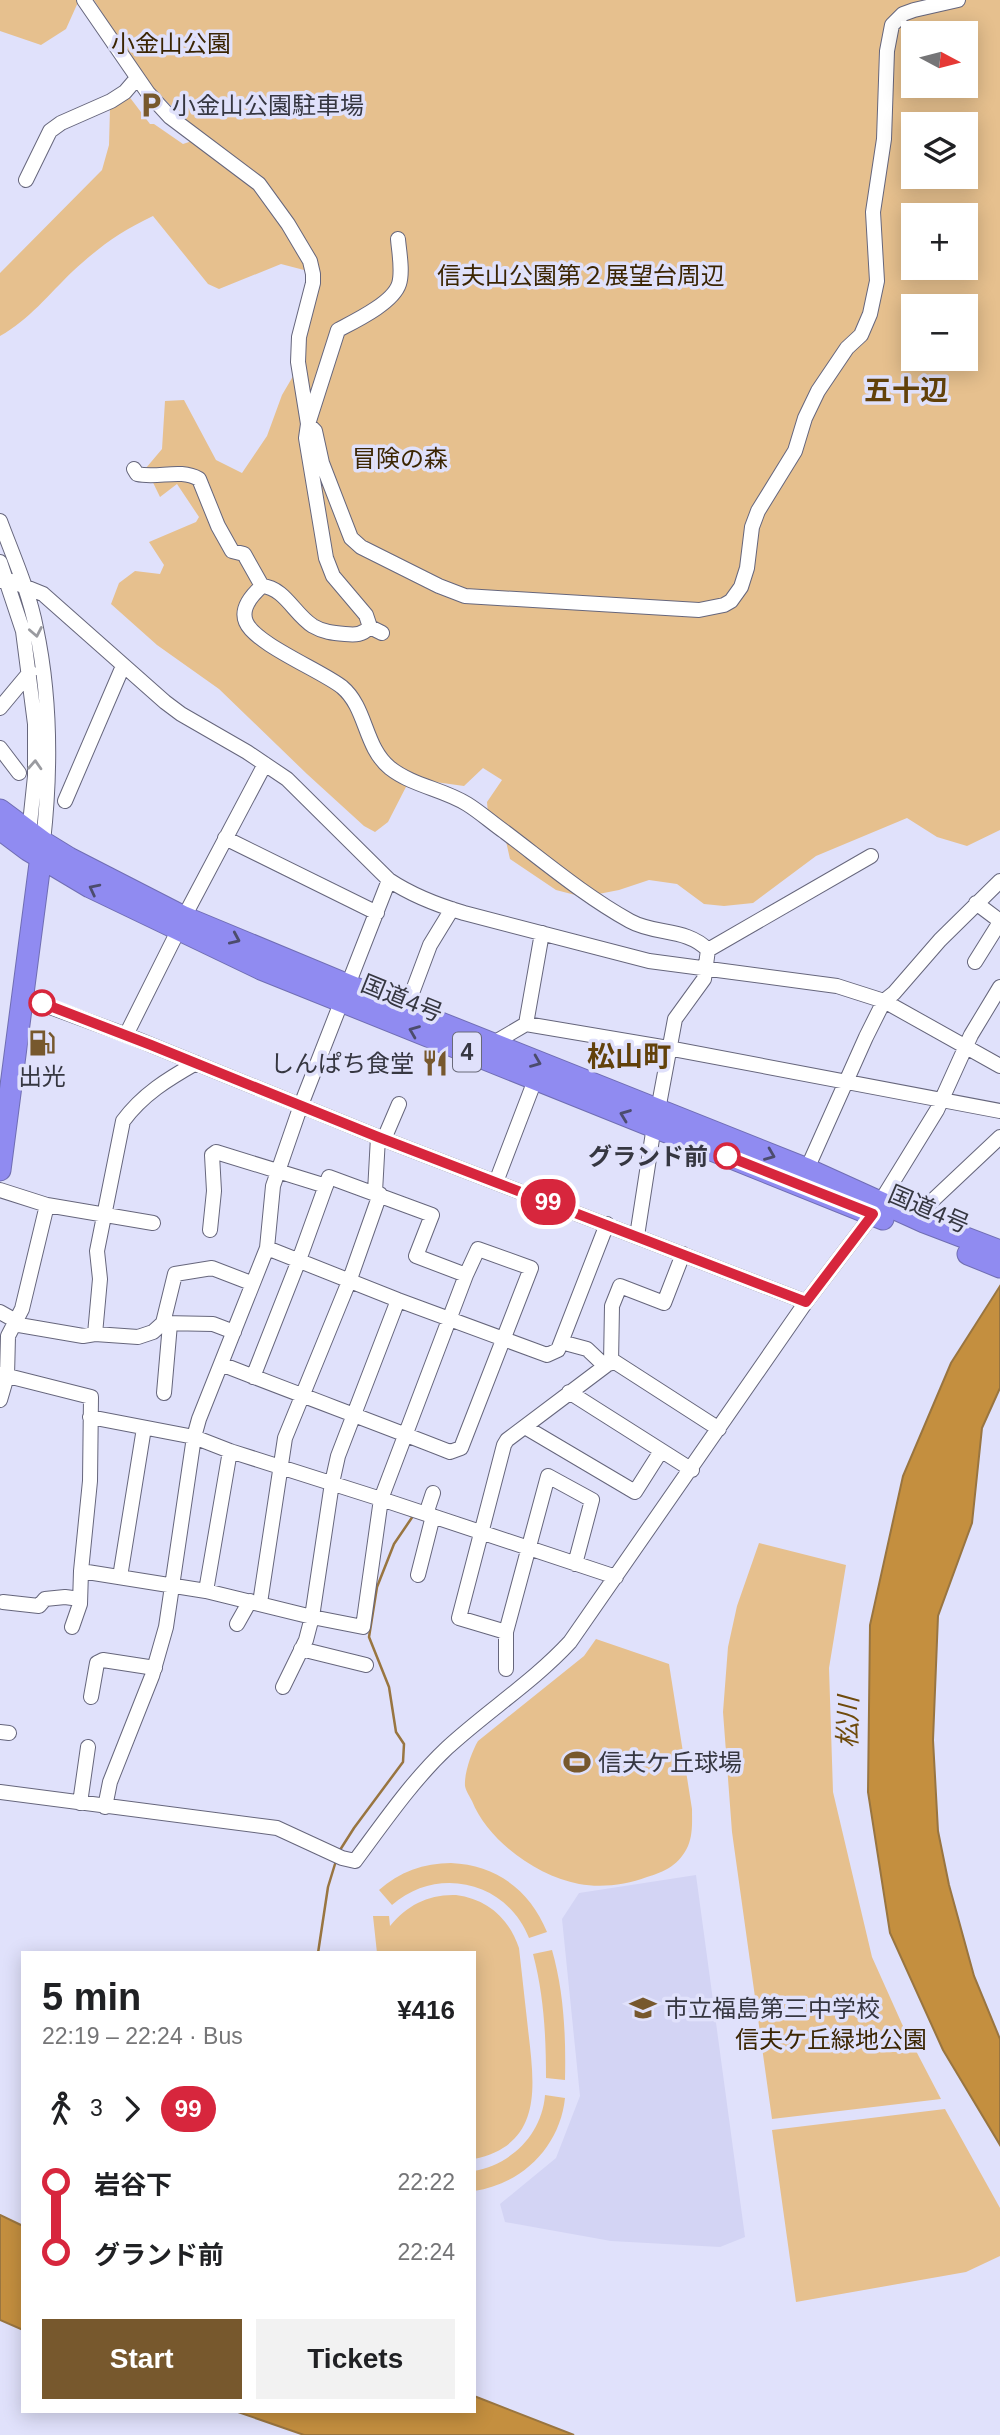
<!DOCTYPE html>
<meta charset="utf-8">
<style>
:root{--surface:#fff;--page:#f2f2f2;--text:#202124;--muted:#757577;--accent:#77582d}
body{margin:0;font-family:Helvetica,"Noto Sans JP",sans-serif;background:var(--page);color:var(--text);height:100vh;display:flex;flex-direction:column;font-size:26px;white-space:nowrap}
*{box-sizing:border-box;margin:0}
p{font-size:23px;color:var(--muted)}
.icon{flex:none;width:38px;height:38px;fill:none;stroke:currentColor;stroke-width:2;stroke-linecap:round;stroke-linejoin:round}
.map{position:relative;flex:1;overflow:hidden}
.details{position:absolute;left:21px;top:1951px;width:455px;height:462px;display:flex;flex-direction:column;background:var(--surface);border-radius:0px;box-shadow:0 4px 18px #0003}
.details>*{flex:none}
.badge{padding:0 14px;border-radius:23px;font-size:24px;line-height:46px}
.needle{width:46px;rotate:97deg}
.fabs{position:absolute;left:901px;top:21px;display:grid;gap:14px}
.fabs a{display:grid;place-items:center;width:77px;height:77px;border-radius:0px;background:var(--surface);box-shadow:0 4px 18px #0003;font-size:35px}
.map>.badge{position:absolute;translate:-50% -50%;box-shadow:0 0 0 4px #fff}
.legs{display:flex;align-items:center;gap:10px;height:77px;padding:0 21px;font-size:23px}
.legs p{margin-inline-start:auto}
.headline{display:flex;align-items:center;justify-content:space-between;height:119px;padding:0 21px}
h1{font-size:38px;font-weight:600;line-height:52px}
.action{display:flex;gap:14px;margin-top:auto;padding:14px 21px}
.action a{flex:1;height:80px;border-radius:0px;background:var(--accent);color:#fff;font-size:28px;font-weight:600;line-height:80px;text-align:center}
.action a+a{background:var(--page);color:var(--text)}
ul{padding:0 21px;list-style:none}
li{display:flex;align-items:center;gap:24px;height:70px;font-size:26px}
li i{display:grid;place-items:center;width:10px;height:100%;margin:0 9px;background:currentColor}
li i::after{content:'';width:18px;height:18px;margin:-9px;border:5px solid;border-radius:50%;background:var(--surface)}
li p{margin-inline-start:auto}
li:first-child i{background:linear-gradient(#0000 50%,currentColor 0)}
li:last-child i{background:linear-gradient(currentColor 50%,#0000 0)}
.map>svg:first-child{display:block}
.built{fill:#d3d4f4}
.green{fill:#e6c08e;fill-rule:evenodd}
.water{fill:#c48f3f;stroke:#997540;stroke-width:2}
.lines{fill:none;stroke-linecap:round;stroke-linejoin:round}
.stream{stroke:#997540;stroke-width:2.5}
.minor-casing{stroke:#66667c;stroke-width:16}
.highway-casing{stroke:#706eb3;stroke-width:23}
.minor{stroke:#fff;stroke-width:14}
.highway{stroke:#908bf1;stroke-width:21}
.oneway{stroke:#9a9ba0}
.oneway2{stroke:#4c4c6d}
.line-1-casing{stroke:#fff;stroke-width:16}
.line-1{stroke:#d7263d;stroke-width:10}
.stop-1-dot{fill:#fff;stroke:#d7263d;stroke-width:3.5}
.labels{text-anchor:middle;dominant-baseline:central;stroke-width:7;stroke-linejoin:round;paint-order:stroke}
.shield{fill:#e0e1fb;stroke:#696a79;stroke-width:2}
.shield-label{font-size:23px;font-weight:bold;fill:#363741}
.park-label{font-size:24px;fill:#3b2502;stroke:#e0e1fb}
.poi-label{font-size:24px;fill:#363741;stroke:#e0e1fb;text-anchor:start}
.street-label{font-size:24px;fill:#363741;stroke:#e0e1fb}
.stop-label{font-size:24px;font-weight:bold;fill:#363741;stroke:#e0e1fb;text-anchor:end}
.water-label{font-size:26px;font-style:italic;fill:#6e4a0c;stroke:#e0e1fb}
.quarter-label{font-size:28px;font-weight:bold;fill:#62410a;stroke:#e0e1fb}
</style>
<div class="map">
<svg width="1000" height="2435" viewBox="0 0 1000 2435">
<rect width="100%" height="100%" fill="#e0e1fb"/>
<path class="built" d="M696 1875 745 2237 720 2247 611 2241 505 2222 500 2204 556 2158 580 2096 562 1919 579 1893Z"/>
<path class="green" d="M0 0H79L66 29 41 45 0 31Z
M94 0H1000V830L967 846 937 837 907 818 816 856 753 903 724 906 704 904 677 884 649 880 619 890 583 897 556 890 510 859 503 828 488 814 487 802 502 780 483 768 464 786 421 780 409 781 388 822 375 832 364 826 307 774 219 689 157 645 111 604 119 583 135 571 160 574 164 565 149 542 196 522 199 517 177 484 160 497 146 468 162 449 165 401 184 400 216 460 242 473 267 436 282 395 299 366 309 278 304 270 281 264 219 289 208 284 153 216C121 231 99 247 73 271 49 294 29 320 0 336V273L102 170 109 145 110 108 128 95 150 124H154L183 144 189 142 194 134 188 123 140 74ZM914 33H966V86H914ZM914 124H966V177H914ZM914 215H966V268H914ZM914 306H966V359H914Z
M759 1543 846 1565 829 1668 833 1792 872 1957 902 2024 941 2099 772 2119 732 1832 723 1712 728 1647 737 1606Z
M596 1639 669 1664 692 1809C692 1821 693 1834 688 1846 680 1864 665 1872 647 1877 626 1885 601 1888 579 1884 537 1876 488 1841 472 1801 470 1797 466 1791 465 1786 464 1773 472 1751 478 1741L584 1656Z
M451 1863C496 1865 530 1890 547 1932L529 1938C507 1882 438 1865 392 1905L379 1890C399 1872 424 1863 451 1863Z
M456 1895C487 1899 509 1918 519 1948 522 1975 525 2002 528 2029 534 2083 545 2144 474 2159V1953H377L373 1916H389L390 1926C407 1905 429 1894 456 1895Z
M552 1950C564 1992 566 2036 565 2080L546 2078C546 2037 544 1995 533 1954Z
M545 2095 565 2098C560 2146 523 2184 474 2191V2171C512 2164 542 2134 545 2095Z
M945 2109 1000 2208V2256L966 2272 796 2302 772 2130Z"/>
<path class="water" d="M1000 1286V1388L982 1428 972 1523 938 1616 933 1740 938 1831 949 1885 974 1976 1000 2039V2145L943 2050 890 1933 868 1792 870 1625 903 1476 951 1363Z
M0 2215 23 2226V2330L0 2320Z
M474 2396 574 2435H304L238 2412H474Z"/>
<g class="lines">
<path class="stream" d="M340 1850 354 1828 403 1762 404 1744 396 1732 389 1687 369 1637 377 1587 394 1544 413 1516
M318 1953 328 1887 335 1864"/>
<g class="minor-casing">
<path id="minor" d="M84 0 148 93 170 117 259 184 288 224 310 261 313 274V283L299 337 298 362 308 424 306 438 326 558 333 576 366 615 370 627 382 633
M26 180 50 131 61 123 111 101 125 92 137 78
M398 239C399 252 403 271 399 284 393 303 355 321 338 330L308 424 315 431 322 463 351 538 361 547 439 586 465 596 699 610 724 605 731 601 741 587 747 568 752 527 758 511 795 451 805 418 818 391 847 348 861 335 870 314 877 281 873 212 884 139 887 51 892 25 903 14 914 10 958 0
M134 469 137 474C158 479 180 468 199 479L218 526 232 551 244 554 262 586C285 588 294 614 313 626 323 632 333 633 345 634 356 635 362 635 370 627
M0 521C13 556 29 591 36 628 51 699 51 770 43 842
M0 562 23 631 35 724V776L29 833
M0 581 6 579 43 594 165 702 181 714 247 752 287 779 389 880C413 896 437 905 464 913L649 961 837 986 884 1001 1000 1066
M262 586C253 594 240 608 246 622 255 644 322 671 342 687 367 708 364 747 390 768 413 786 443 789 467 804 480 812 492 823 505 832 546 863 585 896 630 921 655 935 687 928 708 950L704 979 675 1019 658 1110
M0 708 30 672
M0 748 19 773
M65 801 123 666
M225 838 377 913
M976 903 1000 921
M184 917 265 764
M708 950 871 856
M975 962 1000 922
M23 997 129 1036 378 1137 806 1302
M406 1009 430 945 452 909
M526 1024 542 933
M126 1035 178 931
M492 1044 526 1024 668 1048 1000 1111
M384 1139 399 1104
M807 1169 866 1037 884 1001 894 993 940 940 1000 881
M496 1182 535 1080
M0 1190 47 1205 153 1223
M375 1192 378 1137
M915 1217 1000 1137
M210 1230 214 1191 212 1155 216 1152 326 1186
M637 1236 654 1126
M267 1248 398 1300 547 1355 558 1350 607 1224
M0 1312 16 1321 19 1325 83 1336 95 1334 138 1337 153 1332 163 1323
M234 1332 213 1324 163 1323 175 1274 212 1268 251 1283
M95 1334 100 1279 97 1251 123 1121C143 1094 168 1079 196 1063
M561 1342 587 1349 605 1366
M611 1363 612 1306 620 1286 664 1303 683 1254
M221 1364C297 1394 374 1422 450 1452L461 1448 531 1268 478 1249 466 1275 381 1499 616 1577
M0 1374 91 1397 90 1481 81 1571 80 1604 72 1627
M253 1377 299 1260 329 1177 432 1215 416 1256 466 1275
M569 1392 692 1470
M164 1393 170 1324
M0 1400 7 1376 8 1336 22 1309 47 1205
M525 1427 635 1492 661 1451
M426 1514 433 1493
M81 1571 206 1591 312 1617 363 1627 381 1499 230 1451 194 1437 90 1417
M418 1575 433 1516
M120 1577 144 1428
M206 1591 230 1451
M3 1602 39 1606 45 1599 65 1597 80 1599
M260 1603 285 1438 350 1279 380 1194
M237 1624 250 1601
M506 1632 459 1618 504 1445 507 1440 608 1364 615 1362 719 1429
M301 1649 366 1665
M506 1669V1632L548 1476 592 1500 575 1564
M283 1687 306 1640 312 1617 332 1483 338 1456 398 1300
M91 1697 97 1663 103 1660 155 1668
M0 1732 9 1733
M0 1792 277 1828 342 1858 355 1861C384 1822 412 1781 447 1748 487 1711 533 1682 570 1642L806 1302 873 1214 937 1110 971 1035 1000 987
M80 1803 88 1747
M105 1807 110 1782 152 1676 166 1627 194 1437 199 1419 267 1248 273 1186 301 1105 389 880"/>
</g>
<g class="highway-casing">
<path id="highway" d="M0 810 43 842 69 858 184 917 413 1012 807 1169 924 1222 1000 1251
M0 829 28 850 90 887 261 969 883 1219
M0 1170 42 848
M968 1254 1000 1267"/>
</g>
<use href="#minor" class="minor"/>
<use href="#highway" class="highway"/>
</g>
<defs><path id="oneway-chevron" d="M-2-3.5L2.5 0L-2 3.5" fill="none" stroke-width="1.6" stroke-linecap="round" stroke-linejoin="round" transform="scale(1.75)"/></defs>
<g class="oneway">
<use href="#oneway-chevron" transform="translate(36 632) rotate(79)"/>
<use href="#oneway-chevron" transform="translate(35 765) rotate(-87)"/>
</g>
<g class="oneway2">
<use href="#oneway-chevron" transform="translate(94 889) rotate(-153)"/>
<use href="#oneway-chevron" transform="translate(235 939) rotate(24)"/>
<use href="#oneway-chevron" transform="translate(414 1031) rotate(-158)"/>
<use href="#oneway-chevron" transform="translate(536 1062) rotate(22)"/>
<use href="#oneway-chevron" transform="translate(625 1115) rotate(-159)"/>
<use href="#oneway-chevron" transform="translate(770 1155) rotate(22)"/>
</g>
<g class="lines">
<g class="line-1-casing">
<path id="line-1" d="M42 1003 151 1045 378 1137 806 1302 873 1214 727 1156"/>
</g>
<use href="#line-1" class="line-1"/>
</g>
<defs>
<g id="parking-bare" transform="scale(2.1)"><path d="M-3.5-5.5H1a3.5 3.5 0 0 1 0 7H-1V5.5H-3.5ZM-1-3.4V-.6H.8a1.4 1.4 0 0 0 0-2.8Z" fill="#77582d" stroke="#e0e1fb" stroke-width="2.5" paint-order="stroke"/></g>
<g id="fuel-bare" transform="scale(2.1)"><path d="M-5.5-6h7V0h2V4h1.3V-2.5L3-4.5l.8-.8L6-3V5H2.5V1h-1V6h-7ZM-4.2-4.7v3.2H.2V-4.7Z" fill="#77582d" stroke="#e0e1fb" stroke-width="2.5" paint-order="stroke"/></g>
<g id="restaurant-bare" transform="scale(2.1)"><path d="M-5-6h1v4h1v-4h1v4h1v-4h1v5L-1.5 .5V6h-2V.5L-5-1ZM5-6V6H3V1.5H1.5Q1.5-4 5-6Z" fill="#77582d" stroke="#e0e1fb" stroke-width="2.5" paint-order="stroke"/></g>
<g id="stadium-bare" transform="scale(2.1)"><path d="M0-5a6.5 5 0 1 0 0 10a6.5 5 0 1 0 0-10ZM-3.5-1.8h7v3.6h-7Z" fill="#77582d" stroke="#e0e1fb" stroke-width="2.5" paint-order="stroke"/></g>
<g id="school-bare" transform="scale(2.1)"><path d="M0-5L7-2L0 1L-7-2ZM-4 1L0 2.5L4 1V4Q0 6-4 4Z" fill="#77582d" stroke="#e0e1fb" stroke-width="2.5" paint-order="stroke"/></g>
</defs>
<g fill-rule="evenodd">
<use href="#parking-bare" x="151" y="105"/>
<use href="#fuel-bare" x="42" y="1043"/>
<use href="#restaurant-bare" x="435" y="1063"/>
<use href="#stadium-bare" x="577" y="1762"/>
<use href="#school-bare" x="643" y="2008"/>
</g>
<g class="stop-1-dot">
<circle cx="42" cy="1003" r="12"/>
<circle cx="727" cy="1156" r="12"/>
</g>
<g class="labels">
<rect class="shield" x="453" y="1032.5" width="28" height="39" rx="5"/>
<g class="shield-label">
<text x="467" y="1052">4</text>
</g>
<g class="park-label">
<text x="171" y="43">小金山公園</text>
<text x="581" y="275">信夫山公園第２展望台周辺</text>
<text x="400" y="458">冒険の森</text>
<text x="831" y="2039">信夫ケ丘緑地公園</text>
</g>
<g class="poi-label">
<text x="172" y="105">小金山公園駐車場</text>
<text x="414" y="1063" text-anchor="end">しんぱち食堂</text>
<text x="42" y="1076" text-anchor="middle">出光</text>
<text x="598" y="1762">信夫ケ丘球場</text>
<text x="664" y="2008">市立福島第三中学校</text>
</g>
<g class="street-label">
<text transform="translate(402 998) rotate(22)">国道4号</text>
<text transform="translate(929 1209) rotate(23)">国道4号</text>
</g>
<g class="stop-label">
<text x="708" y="1156">グランド前</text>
</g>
<g class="water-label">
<text transform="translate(848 1722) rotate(-89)">松川</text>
</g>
<g class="quarter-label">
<text x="906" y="390">五十辺</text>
<text x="629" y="1056">松山町</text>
</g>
</g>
</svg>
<div class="fabs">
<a><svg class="needle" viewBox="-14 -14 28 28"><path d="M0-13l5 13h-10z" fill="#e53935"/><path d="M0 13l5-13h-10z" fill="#757577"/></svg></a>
<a><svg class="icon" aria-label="layers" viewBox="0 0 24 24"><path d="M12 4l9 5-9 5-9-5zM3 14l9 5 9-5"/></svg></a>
<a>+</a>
<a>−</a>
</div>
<b class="badge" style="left:548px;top:1202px;background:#d7263d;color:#fff">99</b>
<section class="details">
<div class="headline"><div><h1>5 min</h1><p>22:19 – 22:24 · Bus</p></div><b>¥416</b></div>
<div class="legs"><svg class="icon" aria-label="walk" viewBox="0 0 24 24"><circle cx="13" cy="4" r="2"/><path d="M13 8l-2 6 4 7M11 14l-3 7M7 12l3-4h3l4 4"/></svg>3<svg class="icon" aria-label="forward" viewBox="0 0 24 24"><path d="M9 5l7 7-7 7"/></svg><b class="badge" style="background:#d7263d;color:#fff">99</b></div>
<ul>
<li><i style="color:#d7263d"></i><b>岩谷下</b><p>22:22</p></li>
<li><i style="color:#d7263d"></i><b>グランド前</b><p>22:24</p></li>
</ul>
<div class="action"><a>Start</a><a>Tickets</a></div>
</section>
</div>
